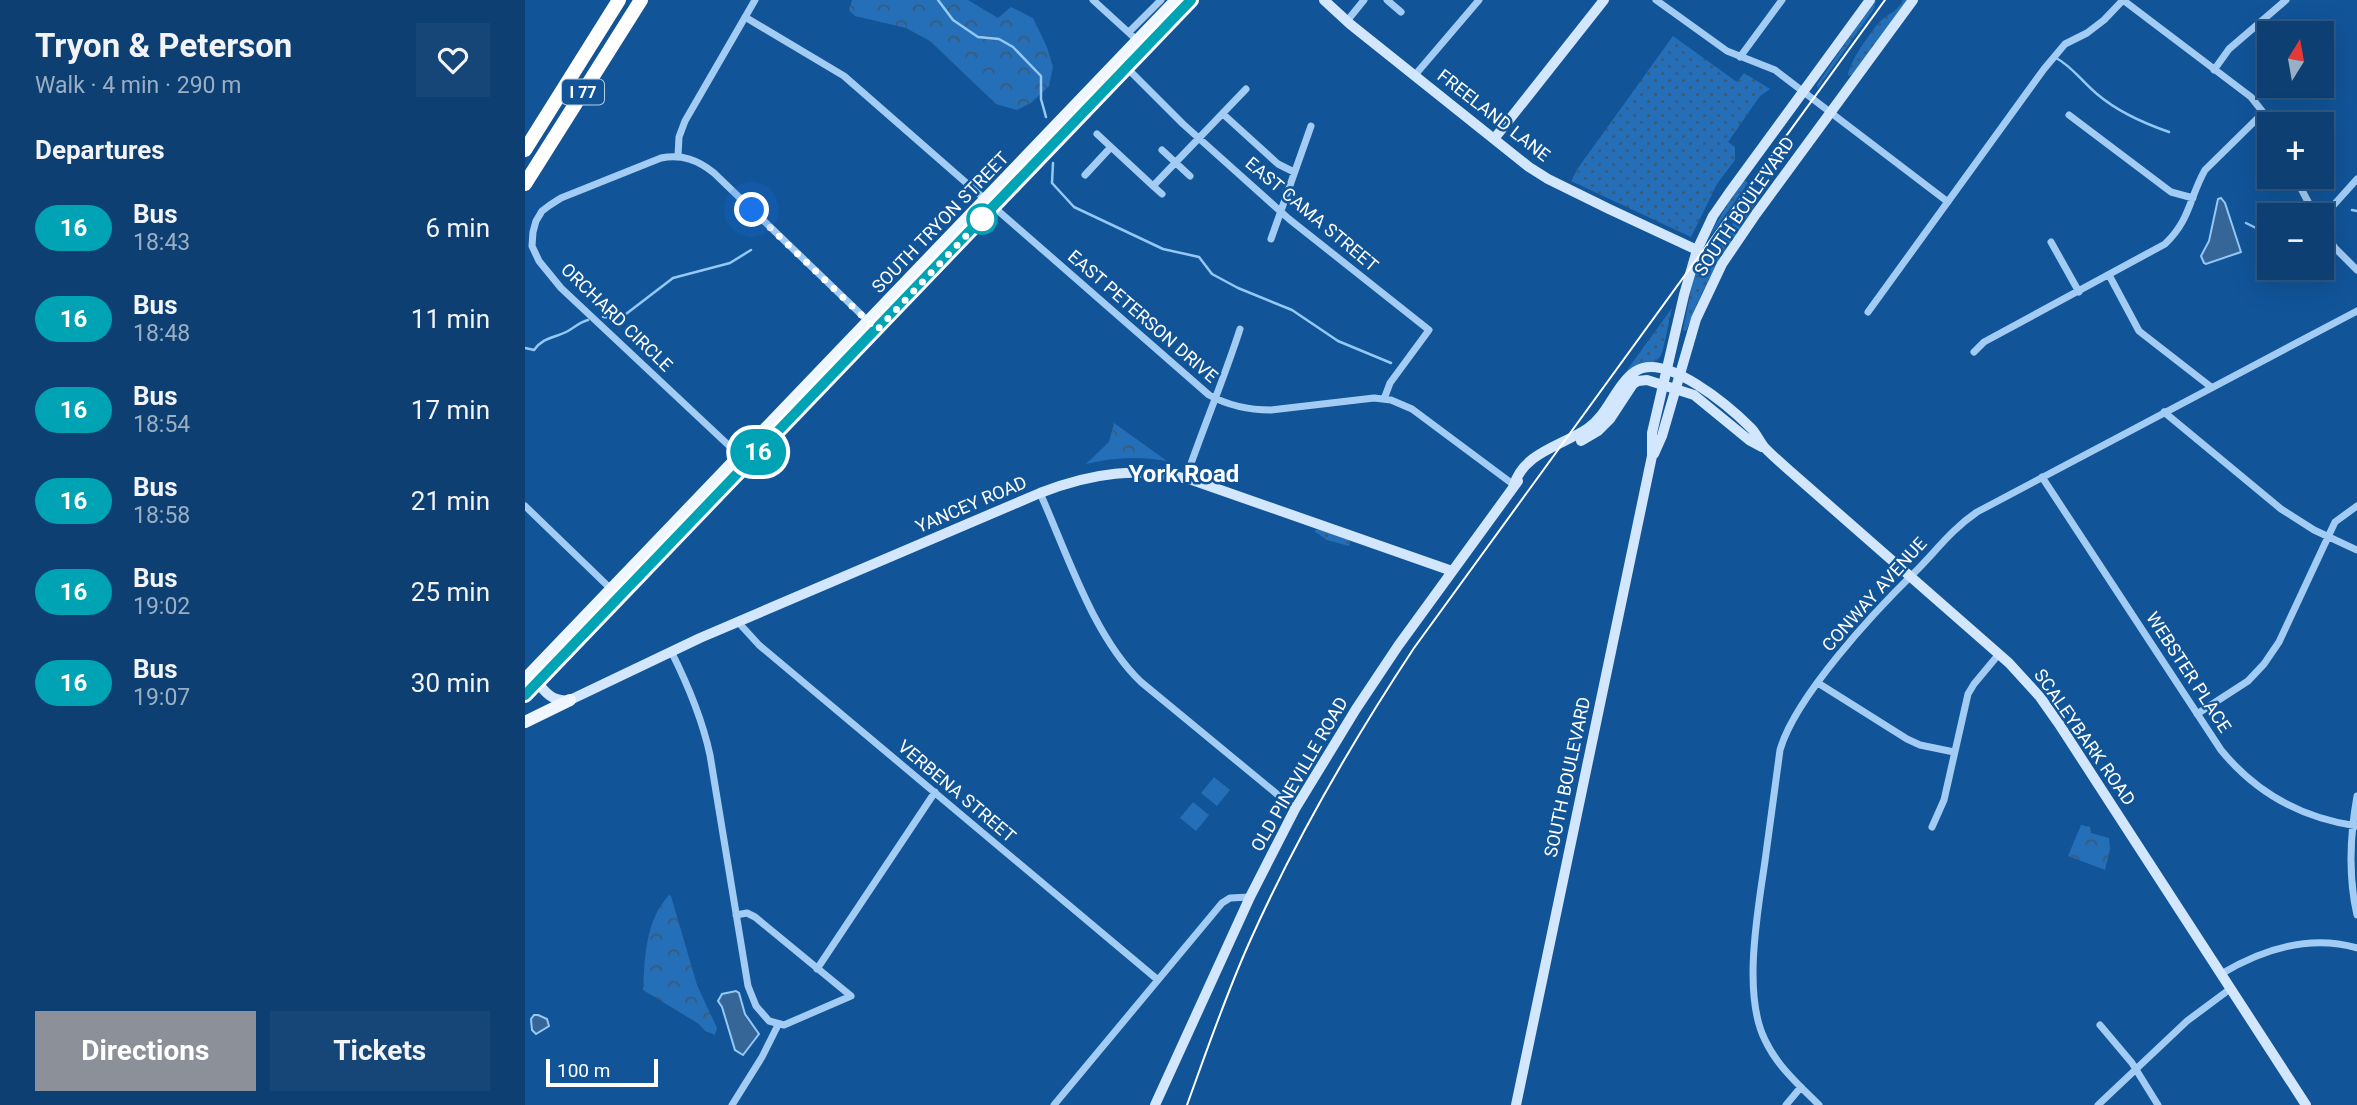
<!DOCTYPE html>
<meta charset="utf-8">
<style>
:root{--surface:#0d3f72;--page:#164677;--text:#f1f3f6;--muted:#9aafc4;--line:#2d5884;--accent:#8c9099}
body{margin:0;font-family:Roboto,sans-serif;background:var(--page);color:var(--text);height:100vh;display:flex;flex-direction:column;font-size:26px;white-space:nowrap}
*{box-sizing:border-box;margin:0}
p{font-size:23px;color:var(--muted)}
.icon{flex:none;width:38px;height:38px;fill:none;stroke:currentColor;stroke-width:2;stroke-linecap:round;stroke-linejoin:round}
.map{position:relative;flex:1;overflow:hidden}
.drawer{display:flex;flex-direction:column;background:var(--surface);width:525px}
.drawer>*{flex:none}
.badge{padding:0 14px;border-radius:23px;font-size:24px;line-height:46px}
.needle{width:46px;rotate:11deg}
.fabs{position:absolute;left:1732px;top:21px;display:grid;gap:14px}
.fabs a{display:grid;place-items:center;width:77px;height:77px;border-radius:0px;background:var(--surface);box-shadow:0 7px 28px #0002,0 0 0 2px var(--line);font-size:35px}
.scale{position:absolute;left:21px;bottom:18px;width:112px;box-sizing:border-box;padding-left:7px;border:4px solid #fff;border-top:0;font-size:19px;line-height:24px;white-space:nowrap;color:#fff;-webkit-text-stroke:5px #115498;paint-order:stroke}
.you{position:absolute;width:35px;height:35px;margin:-18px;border:5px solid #fff;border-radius:50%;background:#1a73e8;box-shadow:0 0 0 10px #1a73e833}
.map>.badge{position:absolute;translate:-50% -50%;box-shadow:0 0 0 4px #fff}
h2{padding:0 35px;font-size:26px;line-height:63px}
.round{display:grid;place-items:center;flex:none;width:74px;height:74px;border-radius:0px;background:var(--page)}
.headline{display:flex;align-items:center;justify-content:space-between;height:119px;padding:0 35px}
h1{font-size:33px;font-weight:700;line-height:52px}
.cta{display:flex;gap:14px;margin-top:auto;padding:14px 35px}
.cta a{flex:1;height:80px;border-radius:0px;background:var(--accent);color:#fff;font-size:28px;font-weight:700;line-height:80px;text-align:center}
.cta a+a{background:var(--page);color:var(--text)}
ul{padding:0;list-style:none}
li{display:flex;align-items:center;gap:21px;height:91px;padding:0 35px}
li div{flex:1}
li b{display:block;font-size:26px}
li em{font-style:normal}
li .badge{min-width:77px;font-weight:700;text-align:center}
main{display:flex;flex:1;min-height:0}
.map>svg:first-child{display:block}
.grass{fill:url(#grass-dots)}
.forest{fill:url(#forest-crowns)}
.pitch{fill:#246fb7}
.water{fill:#356697;stroke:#94c8f7;stroke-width:2}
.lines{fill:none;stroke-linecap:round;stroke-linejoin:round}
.stream{stroke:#94c8f7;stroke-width:2.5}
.street{stroke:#a3ccf4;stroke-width:7}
.secondary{stroke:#d2e7fd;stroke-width:10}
.primary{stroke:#eff6ff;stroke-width:12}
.highway{stroke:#fff;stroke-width:14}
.tram{stroke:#fff;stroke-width:2}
.line-casing{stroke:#fff;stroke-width:16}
.line{stroke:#00a3b4;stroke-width:10}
.walk{stroke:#fff;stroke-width:7;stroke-dasharray:0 12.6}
.stop-dot{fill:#fff;stroke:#00a3b4;stroke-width:3.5}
.labels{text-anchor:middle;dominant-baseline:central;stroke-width:5;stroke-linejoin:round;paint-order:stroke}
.shield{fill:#115498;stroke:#b8cce0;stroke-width:2}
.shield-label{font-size:16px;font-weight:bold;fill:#fff}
.street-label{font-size:18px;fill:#fff;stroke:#115498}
.district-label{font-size:24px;font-weight:bold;fill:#fff;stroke:#115498}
</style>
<main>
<section class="drawer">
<div class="headline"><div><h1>Tryon &amp; Peterson</h1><p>Walk · 4 min · 290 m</p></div><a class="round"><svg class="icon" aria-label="heart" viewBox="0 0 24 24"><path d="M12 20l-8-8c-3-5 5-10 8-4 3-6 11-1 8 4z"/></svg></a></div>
<h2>Departures</h2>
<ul>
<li><span class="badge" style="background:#00a3b4;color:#fff">16</span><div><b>Bus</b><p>18:43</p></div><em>6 min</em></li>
<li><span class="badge" style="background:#00a3b4;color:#fff">16</span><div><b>Bus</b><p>18:48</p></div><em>11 min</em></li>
<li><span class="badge" style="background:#00a3b4;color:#fff">16</span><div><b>Bus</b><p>18:54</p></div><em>17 min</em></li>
<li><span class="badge" style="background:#00a3b4;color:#fff">16</span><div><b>Bus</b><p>18:58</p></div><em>21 min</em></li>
<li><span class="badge" style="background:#00a3b4;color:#fff">16</span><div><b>Bus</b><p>19:02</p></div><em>25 min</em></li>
<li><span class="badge" style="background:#00a3b4;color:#fff">16</span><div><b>Bus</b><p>19:07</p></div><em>30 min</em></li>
</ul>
<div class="cta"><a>Directions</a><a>Tickets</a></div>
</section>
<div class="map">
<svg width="1832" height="1105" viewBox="0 0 1832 1105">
<defs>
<pattern id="grass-dots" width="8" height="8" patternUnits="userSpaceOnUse" patternTransform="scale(1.75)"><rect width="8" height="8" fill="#246fb7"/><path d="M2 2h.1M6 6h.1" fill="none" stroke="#3c5a77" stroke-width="1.8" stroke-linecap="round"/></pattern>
<pattern id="forest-crowns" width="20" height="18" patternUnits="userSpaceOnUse" patternTransform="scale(1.75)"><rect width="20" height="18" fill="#246fb7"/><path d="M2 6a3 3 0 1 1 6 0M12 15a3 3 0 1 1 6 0" fill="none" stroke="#3c5a77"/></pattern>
</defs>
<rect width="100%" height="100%" fill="#115498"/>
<path class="grass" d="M1349 0H1351L1349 9 1292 89V85Z
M1378 0H1382L1329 74 1323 76C1323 64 1348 27 1358 19 1367 11 1371 13 1378 0Z
M1148 36 1212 82 1219 73 1245 89 1235 96 1203 142 1210 147V160L1192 184 1166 237 1046 181 1053 168Z
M1219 180 1223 183 1183 239 1203 203Z
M1233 189 1237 193 1187 273 1176 295 1161 331 1158 330 1169 276Z
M1147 308 1137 354 1133 359 1084 395Z
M793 529 823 539 825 542 824 546 802 540 789 531Z"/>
<path class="forest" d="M327 0H443L473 18 486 7 508 18 522 47 528 67 524 86 506 103 492 110 471 104 405 41 381 28 330 16 324 10Z
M589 423 642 461C614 456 588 457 561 464L584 442Z
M1556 825 1565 827 1566 833 1584 838 1585 849 1580 870 1543 856Z
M144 895 146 896 172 985 192 1028 190 1035 180 1031 174 1024 118 990C120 957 120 921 144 895Z"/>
<path class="pitch" d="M689 777 705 790 692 806 676 793Z
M668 802 684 815 671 831 655 818Z"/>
<path class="water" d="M1696 198 1700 203 1716 252 1681 264 1679 263 1676 256 1684 241 1693 199Z
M211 991 214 993 220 1014 234 1034 218 1055 210 1050 197 1007 193 1001 197 994Z
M13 1015 22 1019 24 1026 11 1034 7 1030 6 1019 9 1015Z"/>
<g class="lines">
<path class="stream" d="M413 0 428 20 453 37 474 39 488 47 516 76V99L521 117
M1531 58C1547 66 1558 83 1572 94 1593 112 1618 123 1644 132
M528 163 527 183 549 207 638 249 674 257 687 274 713 288 767 310 813 341 866 363
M1827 210 1832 211
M1721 223 1745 235
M78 317 89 318 101 314 148 278 205 263 226 250
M0 348 9 350C18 337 30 338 43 331 50 327 55 322 63 320"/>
<path class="street" d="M568 0 614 42
M862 0 876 12
M1131 0 1202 51 1250 70 1423 202
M1598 0 1726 97 1737 111 1745 126
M220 17 319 76 684 395C704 406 724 410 746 410L849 398 866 400 887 409 989 485
M822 21 839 0
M604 32 636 0
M1215 57 1257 0
M600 66 658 124 764 219 904 330 865 383 859 399
M1689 70 1704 49 1761 0
M890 75 954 0
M698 114 753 164 769 172
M1544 115 1646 192 1668 198
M572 134 628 186
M637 150 665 176
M153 156 154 137 160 121 230 0
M560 175 586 147
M1770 177 1790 215
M637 194 628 186 721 89
M1797 218 1832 179
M1797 229 1810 248 1832 270
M746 239 786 126
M1526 242 1554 292
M1584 275 1614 331 1686 387
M1343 312 1519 69 1540 44 1562 33 1579 20 1598 0
M1449 352 1459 342 1640 244C1666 219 1664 198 1680 170L1738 113
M1639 412 1756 509 1789 530 1832 550
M215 456 36 288 14 261 7 246 8 232 11 221 17 211 25 205 36 198 136 158C157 154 173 160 189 173L344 322
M1517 477 1696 750C1731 793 1777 818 1832 826
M661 478C678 428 699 379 715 329
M515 493C542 553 568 636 616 682L770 809
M0 506 87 590
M213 622 234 645 633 980
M146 651C163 685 177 718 185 755L223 986 231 1006 244 1021 259 1025 326 996 230 917 222 913 211 915
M1293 683 1382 739 1395 745 1429 752
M1672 714 1723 681 1739 664 1754 642 1810 522 1832 506
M1832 796C1825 835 1823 876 1832 915
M1407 827 1419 800 1443 694 1449 684 1474 654
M292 969 410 792
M1696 974C1738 949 1784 934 1832 948
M1575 1025 1607 1063 1633 1105
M207 1105 237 1057 253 1025
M529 1105 697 903 705 898 725 897
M1261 1105 1276 1087
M1294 1105C1274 1085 1252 1066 1240 1040 1217 994 1233 910 1240 861 1245 824 1250 787 1255 750 1270 697 1350 611 1390 572 1411 551 1427 529 1452 512L1832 311
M1573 1105 1662 1021 1705 989"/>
<path class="secondary" d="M799 0 825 24 1004 167 1023 179 1084 209 1172 250
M969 139 1079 0
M1056 441 1073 431 1085 419 1108 384 1113 381 1122 380 1169 395 1224 440 1237 447
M1129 454 1137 436 1171 319 1197 264 1231 214 1388 0
M989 485C999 452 1037 446 1063 428 1084 414 1090 385 1111 371 1141 352 1205 407 1226 428 1232 434 1235 443 1241 449 1249 457 1257 464 1265 471L1484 663 1515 697 1534 724 1781 1105
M9 678C19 691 27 703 45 700L175 638 515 493C566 473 614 466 667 480L927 571
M630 1105 725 897 770 809 831 709 873 646 993 481
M991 1105 1127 456V433L1159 295 1172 250 1188 216 1204 193 1345 0"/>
<path class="primary" d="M0 679 651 0
M0 695 665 0
M0 722 45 700"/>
<path class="highway" d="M0 150 94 0
M0 184 116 0"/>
<path class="tram" d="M662 1105C682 1050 701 994 725 941 771 838 827 742 889 648L1360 0"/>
</g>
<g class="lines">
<g class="line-casing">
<path id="line" d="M0 695 666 0"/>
</g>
<use href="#line" class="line"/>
<path class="walk" d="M227 210 352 330 457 219"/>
</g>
<circle class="stop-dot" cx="457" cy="219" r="14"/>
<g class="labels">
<rect class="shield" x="37" y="79.5" width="42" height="25" rx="5"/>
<g class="shield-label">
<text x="58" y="92">I 77</text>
</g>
<g class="street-label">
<text transform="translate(969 115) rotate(38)">FREELAND LANE</text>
<text transform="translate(1219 206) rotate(-56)">SOUTH BOULEVARD</text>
<text transform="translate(787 214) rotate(40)">EAST CAMA STREET</text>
<text transform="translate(415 222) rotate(-46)">SOUTH TRYON STREET</text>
<text transform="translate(618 316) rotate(41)">EAST PETERSON DRIVE</text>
<text transform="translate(92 317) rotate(44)">ORCHARD CIRCLE</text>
<text transform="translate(446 504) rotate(-23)">YANCEY ROAD</text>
<text transform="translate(1349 594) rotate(-48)">CONWAY AVENUE</text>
<text transform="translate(1664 672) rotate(57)">WEBSTER PLACE</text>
<text transform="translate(1560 737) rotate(55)">SCALEYBARK ROAD</text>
<text transform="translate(774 774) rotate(-60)">OLD PINEVILLE ROAD</text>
<text transform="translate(1042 777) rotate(-78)">SOUTH BOULEVARD</text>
<text transform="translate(432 791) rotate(40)">VERBENA STREET</text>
</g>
<g class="district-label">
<text x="659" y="474">York Road</text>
</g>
</g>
</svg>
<div class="fabs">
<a><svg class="needle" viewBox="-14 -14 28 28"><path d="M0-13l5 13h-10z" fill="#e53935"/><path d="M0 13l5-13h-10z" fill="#9aafc4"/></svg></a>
<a>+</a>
<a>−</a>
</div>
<div class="scale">100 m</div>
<div class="you" style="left:227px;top:210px"></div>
<b class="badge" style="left:233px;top:452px;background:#00a3b4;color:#fff">16</b>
</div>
</main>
